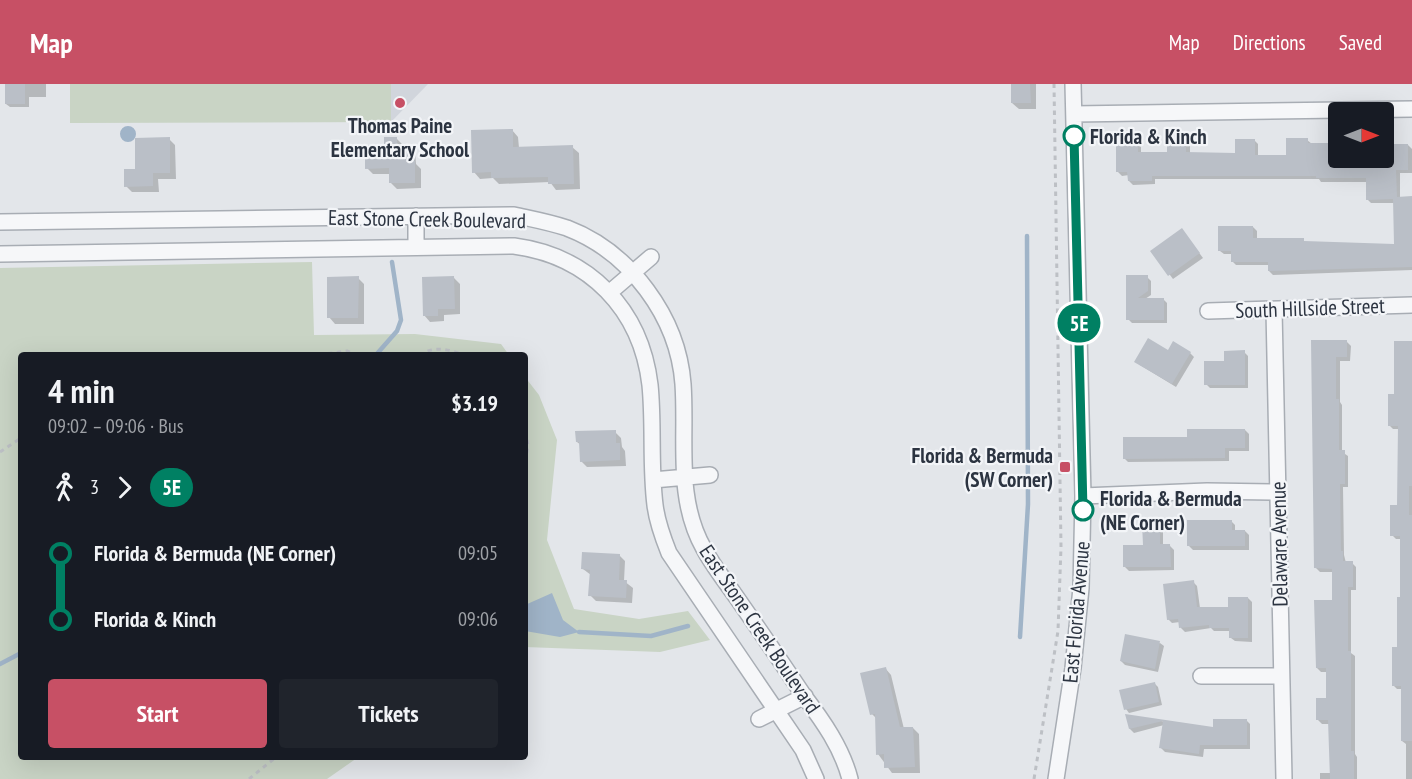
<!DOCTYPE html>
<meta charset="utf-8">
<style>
:root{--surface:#171b24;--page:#20242c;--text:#f1f3f6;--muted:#9ea1a6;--accent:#c75065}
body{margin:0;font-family:"PT Sans Narrow",sans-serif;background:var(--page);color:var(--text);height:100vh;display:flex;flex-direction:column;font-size:22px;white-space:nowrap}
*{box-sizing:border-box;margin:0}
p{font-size:20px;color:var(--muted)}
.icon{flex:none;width:33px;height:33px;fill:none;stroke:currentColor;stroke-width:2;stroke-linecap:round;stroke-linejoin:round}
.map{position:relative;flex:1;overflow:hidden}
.sheet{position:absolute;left:18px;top:268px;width:510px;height:408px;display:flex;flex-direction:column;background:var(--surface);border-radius:6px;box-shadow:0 6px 24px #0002}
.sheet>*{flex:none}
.badge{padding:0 12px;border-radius:20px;font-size:21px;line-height:39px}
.needle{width:39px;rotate:90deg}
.fabs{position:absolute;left:1328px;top:18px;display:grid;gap:12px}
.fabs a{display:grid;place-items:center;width:66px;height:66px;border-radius:6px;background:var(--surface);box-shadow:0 6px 24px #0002;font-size:30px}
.map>.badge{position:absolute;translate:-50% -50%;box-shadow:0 0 0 3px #fff}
.legs{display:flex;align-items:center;gap:9px;height:66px;padding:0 30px;font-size:20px}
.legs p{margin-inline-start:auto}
.head{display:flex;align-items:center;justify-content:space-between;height:102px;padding:0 30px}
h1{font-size:33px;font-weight:700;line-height:45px}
.primary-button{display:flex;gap:12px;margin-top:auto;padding:12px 30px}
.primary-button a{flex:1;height:69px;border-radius:6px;background:var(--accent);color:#fff;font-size:24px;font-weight:700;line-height:69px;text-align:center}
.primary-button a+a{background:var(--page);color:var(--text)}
ul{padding:0 30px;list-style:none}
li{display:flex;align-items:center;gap:21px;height:66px;font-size:22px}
li i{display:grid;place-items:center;width:9px;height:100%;margin:0 8px;background:currentColor}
li i::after{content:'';width:15px;height:15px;margin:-8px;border:4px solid;border-radius:50%;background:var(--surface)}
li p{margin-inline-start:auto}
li:first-child i{background:linear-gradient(#0000 50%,currentColor 0)}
li:last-child i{background:linear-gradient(currentColor 50%,#0000 0)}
header{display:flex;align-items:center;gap:36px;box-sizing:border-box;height:84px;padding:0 30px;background:var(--accent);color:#fff}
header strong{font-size:28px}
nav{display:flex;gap:33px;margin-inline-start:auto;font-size:21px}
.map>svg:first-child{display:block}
.built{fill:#d1d5dc}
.green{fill:#c9d4c5}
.water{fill:#a0b4c8}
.shadow{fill:#0003}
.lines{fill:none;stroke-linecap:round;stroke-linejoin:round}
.stream{stroke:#a0b4c8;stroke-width:4.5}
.building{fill:#babfc7}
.minor-casing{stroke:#a8adb4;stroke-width:18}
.path{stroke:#bdc0c5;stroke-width:3;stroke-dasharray:4.5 4.5;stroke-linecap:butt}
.minor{stroke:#f6f7f9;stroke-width:15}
.line-1-casing{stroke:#fff;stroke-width:14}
.line-1{stroke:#008063;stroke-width:9}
.poi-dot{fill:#c75065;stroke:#f3f5f8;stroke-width:2}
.stop-1-dot{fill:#fff;stroke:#008063;stroke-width:3}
.labels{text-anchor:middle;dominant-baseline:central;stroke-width:4.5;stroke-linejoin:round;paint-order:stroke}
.poi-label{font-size:21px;font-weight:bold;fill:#2c3441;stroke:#f3f5f8}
.stop-label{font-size:21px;font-weight:bold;fill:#2c3441;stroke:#f3f5f8;text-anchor:start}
.street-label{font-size:21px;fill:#2c3441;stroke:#f3f5f8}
</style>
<header>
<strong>Map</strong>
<nav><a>Map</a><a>Directions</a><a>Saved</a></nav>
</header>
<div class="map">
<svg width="1412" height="695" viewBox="0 0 1412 695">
<rect width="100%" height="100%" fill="#e3e6ea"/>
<path class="built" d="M391 0H428L391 38Z"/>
<path class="green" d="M70 0H391V38L70 39Z
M312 178 314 251 415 250 501 260 509 271 21 272V674H357L327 695H0V184Z
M525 293 539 311 557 356 547 456 574 525 639 535 688 527 710 556 660 568 525 563Z"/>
<path class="water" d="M120 50a8 8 0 1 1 16 0a8 8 0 1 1-16 0Z
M552 509 563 536 579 548 560 553 525 547V521Z"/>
<path class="shadow" d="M6 0H46V13H29V23H10L6 20Z
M1012 0H1036V25H1019L1012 19Z
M512 46 518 53 519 64 572 63 579 69 580 105 556 106 550 98 499 100 493 94 480 95 474 88Z
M396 54 403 61H409L415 67 416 80 421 85V104L397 105 390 98V90H373L367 84 385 63Z
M169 55 175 61 176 95H158L159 108H132L126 102 137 86Z
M1254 56 1258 60V73H1287L1307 56 1312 60H1335L1338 63V74H1383V61H1408L1412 65V89H1400V114H1412V186L1273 191 1269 187V181H1236L1232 177V170H1224L1220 167 1253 143 1257 147V156H1303L1306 159 1395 161V119H1371L1367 115V98H1321L1319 95H1155V100L1133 101 1129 97V91L1122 92 1118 88 1137 59 1141 63V70L1168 69 1186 58 1190 62V70L1236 71Z
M1182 146 1203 174 1173 195 1152 167Z
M1147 193 1151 197V211L1145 215H1163L1167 219V239H1132L1128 235Z
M358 194 364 200V240H335L329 233Z
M454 194 460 200V230L444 231V237L430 238 424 231Z
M1312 257 1347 258 1351 262 1350 277H1340V318L1342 321V368L1348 372V403H1343L1344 471 1346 479H1352L1356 483V506H1351V569L1355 572V670L1357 673V695H1320V689H1331L1330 640H1322L1318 636 1328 615V588H1321L1317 584 1333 517V488H1320L1316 484Z
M1412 258V695H1406V660L1402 657V605H1397L1393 601 1398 564 1401 514 1402 455H1396L1392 451 1399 422V345H1393L1389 341 1396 311Z
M1169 268 1190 269 1194 273 1176 303 1140 281Z
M1244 268 1248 272V304H1210L1206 300 1226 278Z
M1245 346 1249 350V367H1229V377L1128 378 1124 374 1189 354Z
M615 348 621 354 622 363 625 367 626 382 587 383 581 377V361L577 358Z
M1231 437 1235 441V447H1245L1249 451V466H1193L1189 462Z
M1159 441 1163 445V462H1170L1174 466V486L1129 487 1125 483 1144 462Z
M619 471 625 477 624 497 633 504 632 519 596 517 590 511 591 491 583 485Z
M1193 498 1197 502 1200 524H1230L1248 514 1252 518V558L1235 557 1231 554V547H1214L1211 544 1185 548 1181 544 1180 538 1172 539 1168 535Z
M1160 559 1164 562 1158 588 1125 581 1121 577Z
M885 584 891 591 904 645 913 644 919 650 920 689H892L878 670 877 635 872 630Z
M1154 599 1158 603 1162 621 1129 629 1126 625Z
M1127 632 1215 645 1246 636 1250 640V665H1204L1203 673 1165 668 1161 664 1164 641 1134 649 1130 645Z"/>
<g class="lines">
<path class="stream" d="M375 272 397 247 401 236 392 178
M579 548 651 552 688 542
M1020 553 1028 420 1027 152
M0 580 21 569"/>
</g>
<path class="building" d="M5 0H25V20H5Z
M1011 0H1030L1031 19H1011Z
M513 45V63L573 61 574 100H548V93L491 94V88L472 89 471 46Z
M170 53V89H153V102L124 103V85H135V54Z
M384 53H397V60H410V77H415V99H389V84L365 85V61H384Z
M1286 54H1308V59H1335V68H1338V74H1383V60H1408V86H1396L1397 113 1412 112V183L1268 187V178H1231V167H1218V142H1253V154H1304V157L1394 160 1393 115 1366 116V94H1316V92H1152V97H1128L1127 88H1116V58L1138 57V68H1167V57H1186V68L1235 69V55H1255V71H1286Z
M1182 144 1200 169 1168 192 1150 167Z
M1126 191H1148V207L1138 214H1164V236H1126Z
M359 192 358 234H327V193Z
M454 192 455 225H438V232H423L422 193Z
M1148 254 1168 266 1173 257 1191 268 1172 300 1134 278Z
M1311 256H1347V273H1336V315H1339V366H1345V400H1340L1341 467H1343V477H1353V503H1348V567H1351V667H1354V695H1330L1328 636H1316V614H1326V584H1316L1314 516H1332V485L1314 484Z
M1394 257H1412V402H1409V431H1412V657H1401V602H1392V563H1397V513H1400V452H1390V421H1397L1398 342H1388V310H1394Z
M1245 266V301H1204V277H1224V267Z
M1187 345H1245V364H1225V374L1123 375V353H1187Z
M616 346V359H620V376L580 378 579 358H576L575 347Z
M1187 436H1232V446H1245V462H1187Z
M1142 439H1160V460H1170L1171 483H1123V461H1143Z
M582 468 620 470 619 496H627L626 514 588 512 590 486 581 485Z
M1194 496 1197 523H1228V513H1248V554H1229V544H1209V541L1179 544 1178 535 1167 536 1163 500Z
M1125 550 1160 557 1155 585 1120 577Z
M886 583 900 643H913L915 683 884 684V670L876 671 875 630 870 631 860 589Z
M1155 598 1159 618 1124 626 1119 606Z
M1125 630 1213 643V635H1247V661H1200L1199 670 1159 664 1163 637 1129 645Z"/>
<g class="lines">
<g class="minor-casing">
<path id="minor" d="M1074 30 1412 25
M416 132V163
M0 138 514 131C532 135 549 138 567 144 630 168 678 233 683 300 687 356 675 414 704 465 713 482 726 498 737 514 760 547 782 579 804 612 823 637 842 664 850 695
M0 170 514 162C589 172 641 225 650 301 654 341 650 381 655 421 657 438 663 454 669 469L803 666 816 695
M609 209 651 173
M1274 226 1284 695
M1208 227 1412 221
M653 396 710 391
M1083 412 1207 407 1277 408
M1201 592H1281
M759 635 805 612
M1056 695 1073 584 1081 504 1083 412 1073 0"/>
</g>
<path class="path" d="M310 272 347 267 359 272
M420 272C432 261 450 265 465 272
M525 347 528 361 525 380
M0 368 21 354
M249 695 275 674
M1034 695 1058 547 1061 463 1054 0"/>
<use href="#minor" class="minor"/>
</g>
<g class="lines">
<g class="line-1-casing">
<path id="line-1" d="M1074 52 1083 426"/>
</g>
<use href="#line-1" class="line-1"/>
</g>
<g class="poi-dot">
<circle cx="400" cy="19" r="6"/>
<rect x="1059" y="377" width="12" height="12" rx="3"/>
</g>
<g class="stop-1-dot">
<circle cx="1074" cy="52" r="10"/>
<circle cx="1083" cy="426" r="10"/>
</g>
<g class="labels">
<g class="poi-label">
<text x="400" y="41">Thomas Paine<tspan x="400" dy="24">Elementary School</tspan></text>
<text x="1053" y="371" text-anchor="end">Florida &amp; Bermuda<tspan x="1053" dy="24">(SW Corner)</tspan></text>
</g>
<g class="stop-label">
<text x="1090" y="52">Florida &amp; Kinch</text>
<text x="1100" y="414">Florida &amp; Bermuda<tspan x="1100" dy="24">(NE Corner)</tspan></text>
</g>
<g class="street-label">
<text transform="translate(427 135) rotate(1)">East Stone Creek Boulevard</text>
<text transform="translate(1310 224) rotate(-2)">South Hillside Street</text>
<text transform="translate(1279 460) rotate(-91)">Delaware Avenue</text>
<text transform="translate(1076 528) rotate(-85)">East Florida Avenue</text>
<text transform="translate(760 545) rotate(56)">East Stone Creek Boulevard</text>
</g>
</g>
</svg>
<div class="fabs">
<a><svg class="needle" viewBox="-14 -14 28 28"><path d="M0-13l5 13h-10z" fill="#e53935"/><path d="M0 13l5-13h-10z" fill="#9ea1a6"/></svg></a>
</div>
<b class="badge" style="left:1079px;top:239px;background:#008063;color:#fff">5E</b>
<section class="sheet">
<div class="head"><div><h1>4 min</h1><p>09:02 – 09:06 · Bus</p></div><b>$3.19</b></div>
<div class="legs"><svg class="icon" aria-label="walk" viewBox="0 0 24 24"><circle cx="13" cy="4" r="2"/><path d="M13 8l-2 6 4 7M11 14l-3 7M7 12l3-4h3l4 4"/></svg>3<svg class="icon" aria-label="forward" viewBox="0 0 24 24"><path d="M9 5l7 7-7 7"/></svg><b class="badge" style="background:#008063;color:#fff">5E</b></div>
<ul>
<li><i style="color:#008063"></i><b>Florida &amp; Bermuda (NE Corner)</b><p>09:05</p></li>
<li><i style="color:#008063"></i><b>Florida &amp; Kinch</b><p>09:06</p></li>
</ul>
<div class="primary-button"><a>Start</a><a>Tickets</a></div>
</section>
</div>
